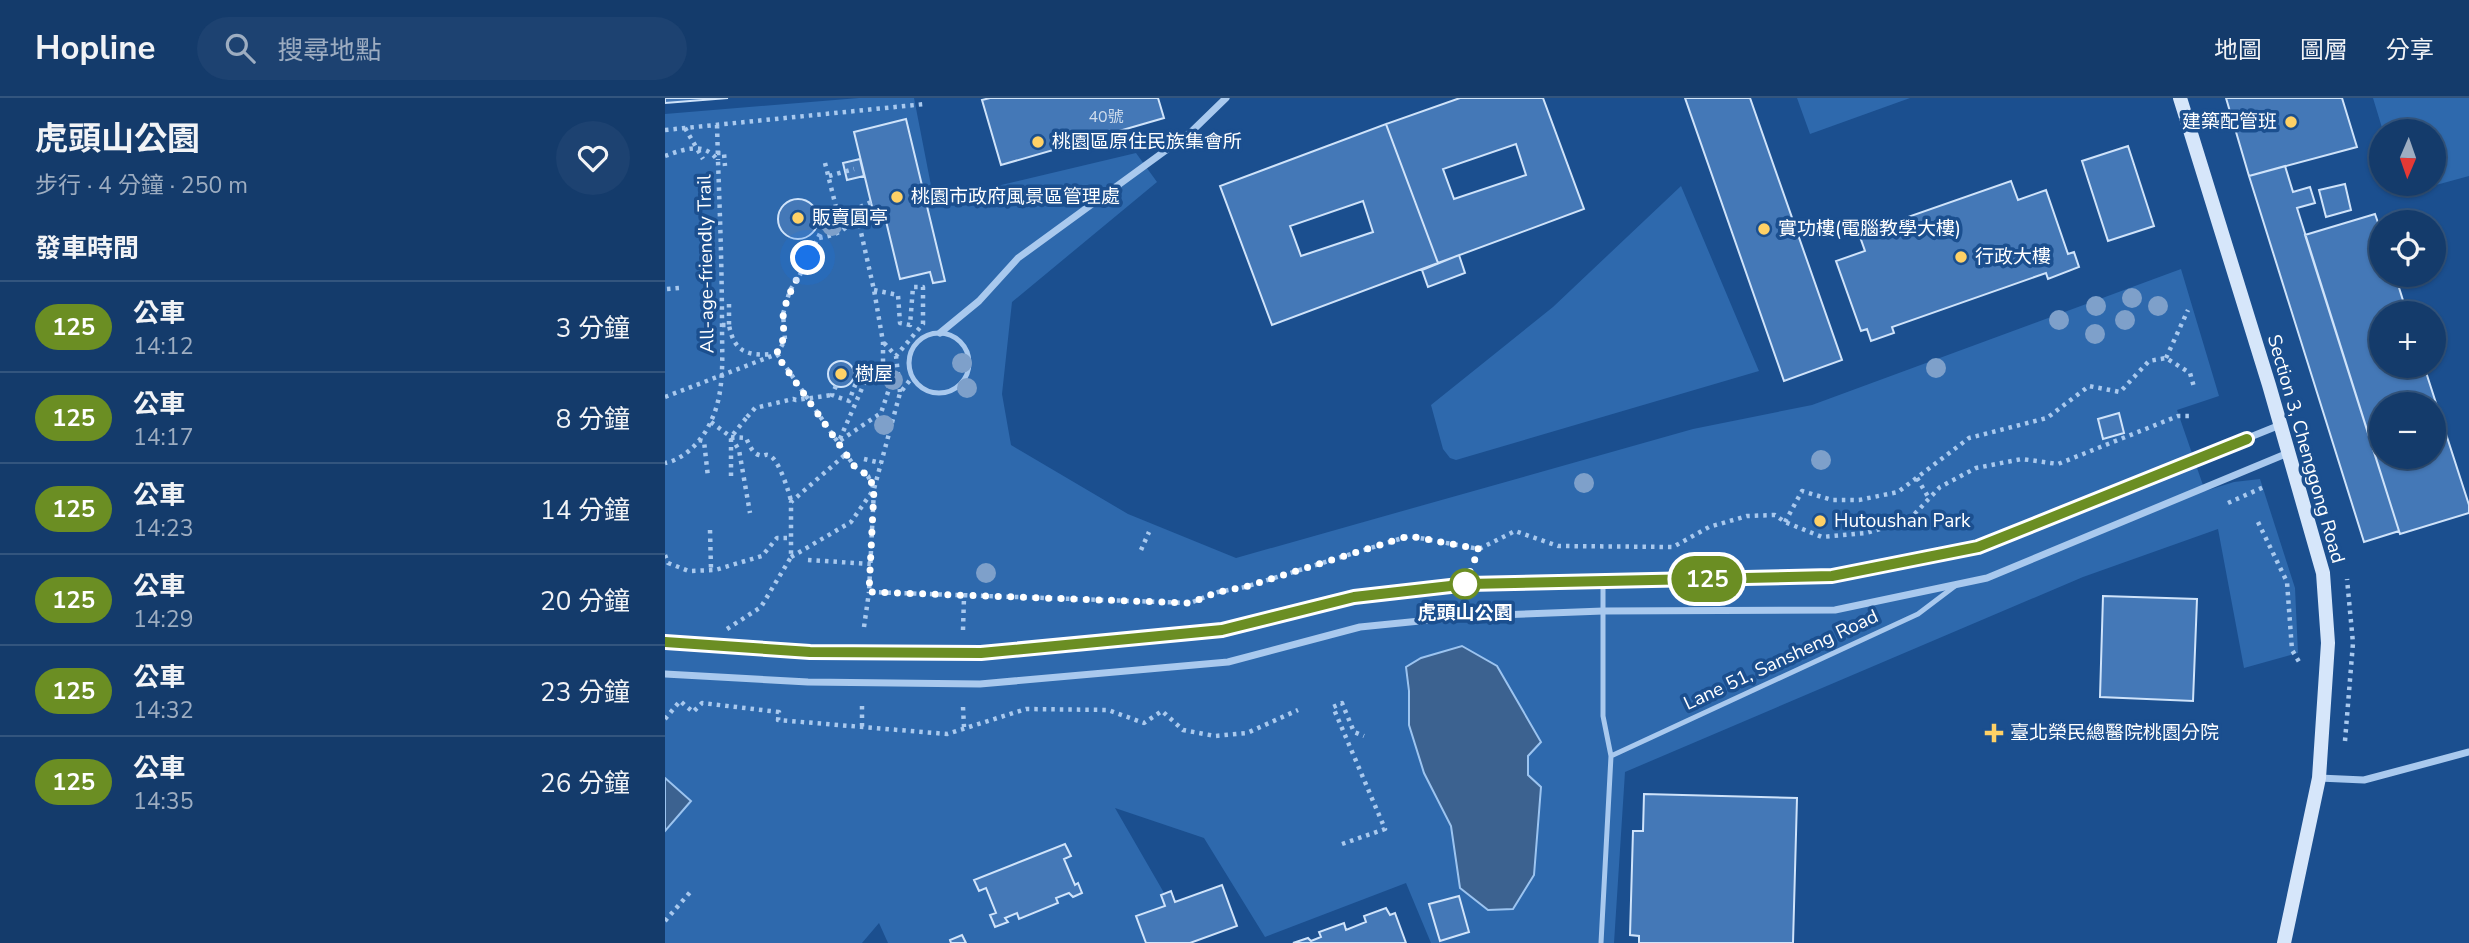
<!DOCTYPE html>
<html lang="zh-TW">
<meta charset="utf-8">
<style>
:root{--surface:#143b6b;--page:#1d4271;--text:#f1f3f6;--muted:#9dadc1;--line:#33557e}
body{margin:0;font-family:"Nunito Sans","Noto Sans TC",sans-serif;background:var(--page);color:var(--text);height:100vh;display:flex;flex-direction:column;font-size:26px;white-space:nowrap}
*{box-sizing:border-box;margin:0}
p{font-size:23px;color:var(--muted)}
.icon{flex:none;width:38px;height:38px;fill:none;stroke:currentColor;stroke-width:2;stroke-linecap:round;stroke-linejoin:round}
.map{position:relative;flex:1;overflow:hidden}
.panel{display:flex;flex-direction:column;background:var(--surface);width:665px}
.panel>*{flex:none}
.badge{padding:0 14px;border-radius:23px;font-size:24px;line-height:46px}
.needle{width:46px;rotate:182deg}
.buttons{position:absolute;left:1704px;top:21px;display:grid;gap:14px}
.buttons a{display:grid;place-items:center;width:77px;height:77px;border-radius:50%;background:var(--surface);box-shadow:0 2px 5px #0004,0 0 0 2px var(--line);font-size:35px}
.you{position:absolute;width:35px;height:35px;margin:-18px;border:5px solid #fff;border-radius:50%;background:#1a73e8;box-shadow:0 0 0 10px #1a73e833}
.map>.badge{position:absolute;translate:-50% -50%;box-shadow:0 0 0 4px #fff}
h2{padding:0 35px;font-size:26px;line-height:63px}
.round{display:grid;place-items:center;flex:none;width:74px;height:74px;border-radius:37px;background:var(--page)}
.summary{display:flex;align-items:center;justify-content:space-between;height:119px;padding:0 35px}
h1{font-size:33px;font-weight:700;line-height:52px}
ul{padding:0;list-style:none}
li{display:flex;align-items:center;gap:21px;height:91px;padding:0 35px;border-top:2px solid var(--line)}
li div{flex:1}
li b{display:block;font-size:26px}
li em{font-style:normal}
li .badge{min-width:77px;font-weight:700;text-align:center}
header{display:flex;align-items:center;gap:42px;box-sizing:border-box;height:98px;padding:0 35px;background:var(--surface);border-bottom:2px solid var(--line)}
header strong{font-size:33px}
nav{display:flex;gap:38px;margin-inline-start:auto;font-size:24px}
.search{width:490px;height:63px;background:var(--page);display:flex;align-items:center;gap:18px;box-sizing:border-box;padding:0 24px;border-radius:38px;color:var(--muted);font-size:26px}
main{display:flex;flex:1;min-height:0}
.map>svg:first-child{display:block}
.green{fill:#2e69ad;fill-rule:evenodd}
.water{fill:#3c6290;stroke:#9cc4f0;stroke-width:2}
.building{fill:#4478b7;stroke:#cfe3fa;stroke-width:2;fill-rule:evenodd}
.lines{fill:none;stroke-linecap:round;stroke-linejoin:round}
.path{stroke:#a9c9ee;stroke-width:4.5;stroke-dasharray:3.5 5;stroke-linecap:butt}
.lane{stroke:#a9c9ee;stroke-width:5}
.street{stroke:#a9c9ee;stroke-width:7}
.secondary{stroke:#d6e6fa;stroke-width:14}
.path-bridge{stroke:#a9c9ee;stroke-width:4.5;stroke-dasharray:3.5 5;stroke-linecap:butt}
.tree{fill:#7ea0ca}
.line-casing{stroke:#fff;stroke-width:16}
.line{stroke:#6b8e23;stroke-width:10}
.walk{stroke:#fff;stroke-width:7;stroke-dasharray:0 12.6}
.poi-dot{fill:#ffd166;stroke:#1b4f8f;stroke-width:2.5}
.stop-dot{fill:#fff;stroke:#6b8e23;stroke-width:3.5}
.labels{text-anchor:middle;dominant-baseline:central;stroke-width:7;stroke-linejoin:round;paint-order:stroke}
.number-label{font-size:16px;fill:#d0dded}
.poi-label{font-size:19px;fill:#fff;stroke:#1b4f8f;text-anchor:start}
.street-label{font-size:19px;fill:#fff;stroke:#1b4f8f}
.stop-label{font-size:19px;font-weight:bold;fill:#fff;stroke:#1b4f8f}
</style>
<header>
<strong>Hopline</strong>
<div class="search"><svg class="icon" aria-label="search" viewBox="0 0 24 24"><circle cx="10" cy="10" r="6"/><path d="M15 15l6 6"/></svg>搜尋地點</div>
<nav><a>地圖</a><a>圖層</a><a>分享</a></nav>
</header>
<main>
<section class="panel">
<div class="summary"><div><h1>虎頭山公園</h1><p>步行 · 4 分鐘 · 250 m</p></div><a class="round"><svg class="icon" aria-label="heart" viewBox="0 0 24 24"><path d="M12 20l-8-8c-3-5 5-10 8-4 3-6 11-1 8 4z"/></svg></a></div>
<h2>發車時間</h2>
<ul>
<li><span class="badge" style="background:#6b8e23;color:#fff">125</span><div><b>公車</b><p>14:12</p></div><em>3 分鐘</em></li>
<li><span class="badge" style="background:#6b8e23;color:#fff">125</span><div><b>公車</b><p>14:17</p></div><em>8 分鐘</em></li>
<li><span class="badge" style="background:#6b8e23;color:#fff">125</span><div><b>公車</b><p>14:23</p></div><em>14 分鐘</em></li>
<li><span class="badge" style="background:#6b8e23;color:#fff">125</span><div><b>公車</b><p>14:29</p></div><em>20 分鐘</em></li>
<li><span class="badge" style="background:#6b8e23;color:#fff">125</span><div><b>公車</b><p>14:32</p></div><em>23 分鐘</em></li>
<li><span class="badge" style="background:#6b8e23;color:#fff">125</span><div><b>公車</b><p>14:35</p></div><em>26 分鐘</em></li>
</ul>
</section>
<div class="map">
<svg width="1804" height="845" viewBox="0 0 1804 845">
<rect width="100%" height="100%" fill="#1b4f8f"/>
<path class="green" d="M194 0H249L269 103 471 55 492 84 347 204 337 296 346 347 463 416 571 460 1028 331 1147 307 1516 171 1554 298 1512 312 1540 393 1569 384 1595 381 1630 490 1633 555 1579 570 1553 431 1418 479 960 674 949 845H766L741 785 600 839 539 740 450 710 528 845H301L297 838 286 845H223L214 825 197 845H0V16ZM400 746 406 758 399 761 410 787 413 785 417 795 408 799 404 795 391 800 393 805 355 821 352 815 340 820 343 824 330 829 325 818 331 815 321 790 314 793 309 782Z
M1132 0H1245L1145 36Z
M1708 0H1804V78L1738 96 1734 86H1769V33H1718Z
M1016 88 1094 273 791 362 785 360 778 351 766 307 888 209Z"/>
<path class="water" d="M797 548 832 568 876 644 863 658V677L876 689 869 777 848 811 823 812 795 790 786 728 759 675 744 627V593L741 569 756 560Z
M0 680 26 703 0 733Z"/>
<path class="building" d="M0 0H63L0 5Z
M325 0H493L499 20 336 67 317 2Z
M795 0H878L919 111 773 165 721 26ZM851 46 861 77 789 101 778 71Z
M1020 0H1085L1177 262 1119 283Z
M1561 0H1677L1692 49 1584 78Z
M241 21 280 183 268 185 265 174 235 181 220 119 210 121 189 34Z
M721 26 773 165 607 227 555 88ZM698 103 708 134 636 158 625 128Z
M1463 48 1489 128 1443 143 1417 63Z
M195 61 199 78 182 82 178 65Z
M1620 68 1628 94 1645 89 1650 105 1632 110 1734 433 1699 444 1584 78Z
M1346 83 1353 102 1381 92 1403 156 1409 154 1414 169 1383 181 1381 175 1227 229 1229 235 1206 243 1202 231 1196 233 1171 163 1200 153 1194 136Z
M1680 86 1686 112 1661 119 1654 92Z
M113 121a20 20 0 1 1 40 0a20 20 0 1 1-40 0Z
M1710 116 1717 136V177H1730L1742 215H1717V268H1759L1804 407V415L1735 436 1640 137ZM1717 306H1769V359H1717Z
M794 157 800 175 763 189 757 172Z
M163 276a13 13 0 1 1 26 0a13 13 0 1 1-26 0Z
M1454 315 1459 335 1438 341 1433 321Z
M1438 498 1532 501 1528 603 1435 599Z
M979 696 1132 700 1128 845H974V838L965 837 968 733H978Z
M400 746 406 758 399 761 410 787 413 785 417 795 408 799 404 795 391 800 393 805 354 821 352 815 340 820 343 824 330 829 325 817 331 815 321 790 314 793 309 782Z
M557 787 572 828 525 845H481L471 818 500 808 496 797 506 793 510 804Z
M794 798 804 834 775 843 764 806Z
M721 810 725 817 730 815 741 845H628L643 840 646 843 656 839 654 834 679 825 681 832 701 824 699 818Z
M297 837 301 845H286L285 842Z"/>
<g class="lines">
<path class="path" d="M52 27 53 62
M20 30 38 61
M0 32 260 6
M52 55H59L60 68
M0 58C19 51 40 43 53 63 55 118 57 173 57 229 57 260 60 294 46 323 38 342 20 361 0 365
M160 65 171 109 193 121 209 192 218 244V268L224 291 216 315 173 344
M164 78 189 71
M154 140C169 137 178 135 187 122L184 114 206 104
M2 191 14 190
M209 192 233 197 235 225 245 227 248 189H258V226L231 258
M64 206V227
M57 227H64C69 254 82 258 107 256
M219 245 231 258 235 294
M112 256 190 369 203 378 209 391 204 494 525 505 553 494 580 489 744 438 814 451 850 433 893 448 1008 449 1044 429 1082 418 1110 417 1120 424 1157 439 1201 435 1243 423 1275 389 1311 370 1357 361 1393 366 1513 318H1528
M112 256 120 242 118 216 125 192 133 181 162 121 171 109
M1501 260 1523 212
M171 288 167 297 184 303 197 269 205 272 174 343
M0 299 112 256
M46 324 66 339 74 352 85 415
M66 339 81 340C84 346 87 355 94 357 100 359 100 355 105 358 114 362 124 394 126 403
M34 342 39 343 43 379
M199 361 216 365
M66 378V339L82 319
M1252 380 1265 402
M1563 405 1601 388
M1120 424 1137 393 1167 402H1194L1233 394 1304 340 1382 320 1424 288 1455 294 1484 263 1501 260 1525 275 1529 289
M1593 424 1622 484 1627 552 1636 567
M45 432 46 471
M476 452 484 434
M0 457 3 465 24 473 50 472 97 458 112 440H126
M126 459 186 424 209 391 235 295 248 278
M143 462 206 466
M199 529 204 494
M62 531 96 509 126 459V404L181 356
M298 532 299 499
M197 608V630
M298 609 299 629
M0 621 15 603 28 614 37 605 114 614 113 622 282 636 361 611 443 612 479 625 497 613 518 632 550 638 582 635 633 612
M1680 643 1688 545 1682 481
M677 746 720 731 668 609 677 605 689 634 699 638
M0 823 27 792"/>
<path class="lane" d="M244 265a30 30 0 1 1 60 0a30 30 0 1 1-60 0Z
M946 658 1253 516 1290 488
M936 845 946 658 938 618V484"/>
<path class="street" d="M275 235 314 203 353 160 526 34 561 0
M0 544 145 554 316 555 557 532 689 499 803 486 1166 478 1313 449 1615 327
M0 576 143 584 315 586 563 564 695 529 805 518 938 513 1170 512 1322 480 1623 355
M1654 680 1699 682 1804 654"/>
<path class="secondary" d="M1515 0 1604 287 1658 475 1663 545 1654 680 1619 845"/>
<path class="path-bridge" d="M82 319 90 310 128 301 131 302 167 297"/>
</g>
<g class="tree">
<circle cx="167" cy="128" r="10"/>
<circle cx="1467" cy="200" r="10"/>
<circle cx="1431" cy="208" r="10"/>
<circle cx="1493" cy="208" r="10"/>
<circle cx="1394" cy="222" r="10"/>
<circle cx="1460" cy="222" r="10"/>
<circle cx="1430" cy="236" r="10"/>
<circle cx="297" cy="265" r="10"/>
<circle cx="1271" cy="270" r="10"/>
<circle cx="228" cy="282" r="10"/>
<circle cx="302" cy="290" r="10"/>
<circle cx="219" cy="327" r="10"/>
<circle cx="1156" cy="362" r="10"/>
<circle cx="919" cy="385" r="10"/>
<circle cx="321" cy="475" r="10"/>
</g>
<g class="lines">
<g class="line-casing">
<path id="line" d="M0 544 145 554 316 555 557 532 689 499 803 486 1167 478 1313 449 1582 341"/>
</g>
<use href="#line" class="line"/>
<path class="walk" d="M143 160C134 178 124 193 119 212 115 232 125 234 111 256L190 369 204 378 209 391 204 494 525 505 553 494 580 489 744 438 814 451 800 486"/>
</g>
<g class="poi-dot">
<circle cx="1626" cy="24" r="7"/>
<circle cx="373" cy="44" r="7"/>
<circle cx="232" cy="99" r="7"/>
<circle cx="133" cy="120" r="7"/>
<circle cx="1099" cy="131" r="7"/>
<circle cx="1296" cy="159" r="7"/>
<circle cx="176" cy="276" r="7"/>
<circle cx="1155" cy="423" r="7"/>
<path d="M1325.5 624.5h7v7h7v7h-7v7h-7v-7h-7v-7h7z"/>
</g>
<circle class="stop-dot" cx="800" cy="486" r="14"/>
<g class="labels">
<g class="number-label">
<text x="441" y="19">40號</text>
</g>
<g class="poi-label">
<text x="1612" y="24" text-anchor="end">建築配管班</text>
<text x="387" y="44">桃園區原住民族集會所</text>
<text x="246" y="99">桃園市政府風景區管理處</text>
<text x="147" y="120">販賣圓亭</text>
<text x="1113" y="131">實功樓(電腦教學大樓)</text>
<text x="1310" y="159">行政大樓</text>
<text x="190" y="276">樹屋</text>
<text x="1169" y="423">Hutoushan Park</text>
<text x="1345" y="635">臺北榮民總醫院桃園分院</text>
</g>
<g class="street-label">
<text transform="translate(41 166) rotate(-91)">All-age-friendly Trail</text>
<text transform="translate(1641 351) rotate(74)">Section 3, Chenggong Road</text>
<text transform="translate(1116 562) rotate(-25)">Lane 51, Sansheng Road</text>
</g>
<g class="stop-label">
<text x="800" y="515">虎頭山公園</text>
</g>
</g>
</svg>
<div class="buttons">
<a><svg class="needle" viewBox="-14 -14 28 28"><path d="M0-13l5 13h-10z" fill="#e53935"/><path d="M0 13l5-13h-10z" fill="#9dadc1"/></svg></a>
<a><svg class="icon" aria-label="locate" viewBox="0 0 24 24"><circle cx="12" cy="12" r="6"/><path d="M12 2v4M12 18v4M2 12h4M18 12h4"/></svg></a>
<a>+</a>
<a>−</a>
</div>
<div class="you" style="left:143px;top:160px"></div>
<b class="badge" style="left:1042px;top:481px;background:#6b8e23;color:#fff">125</b>
</div>
</main>
